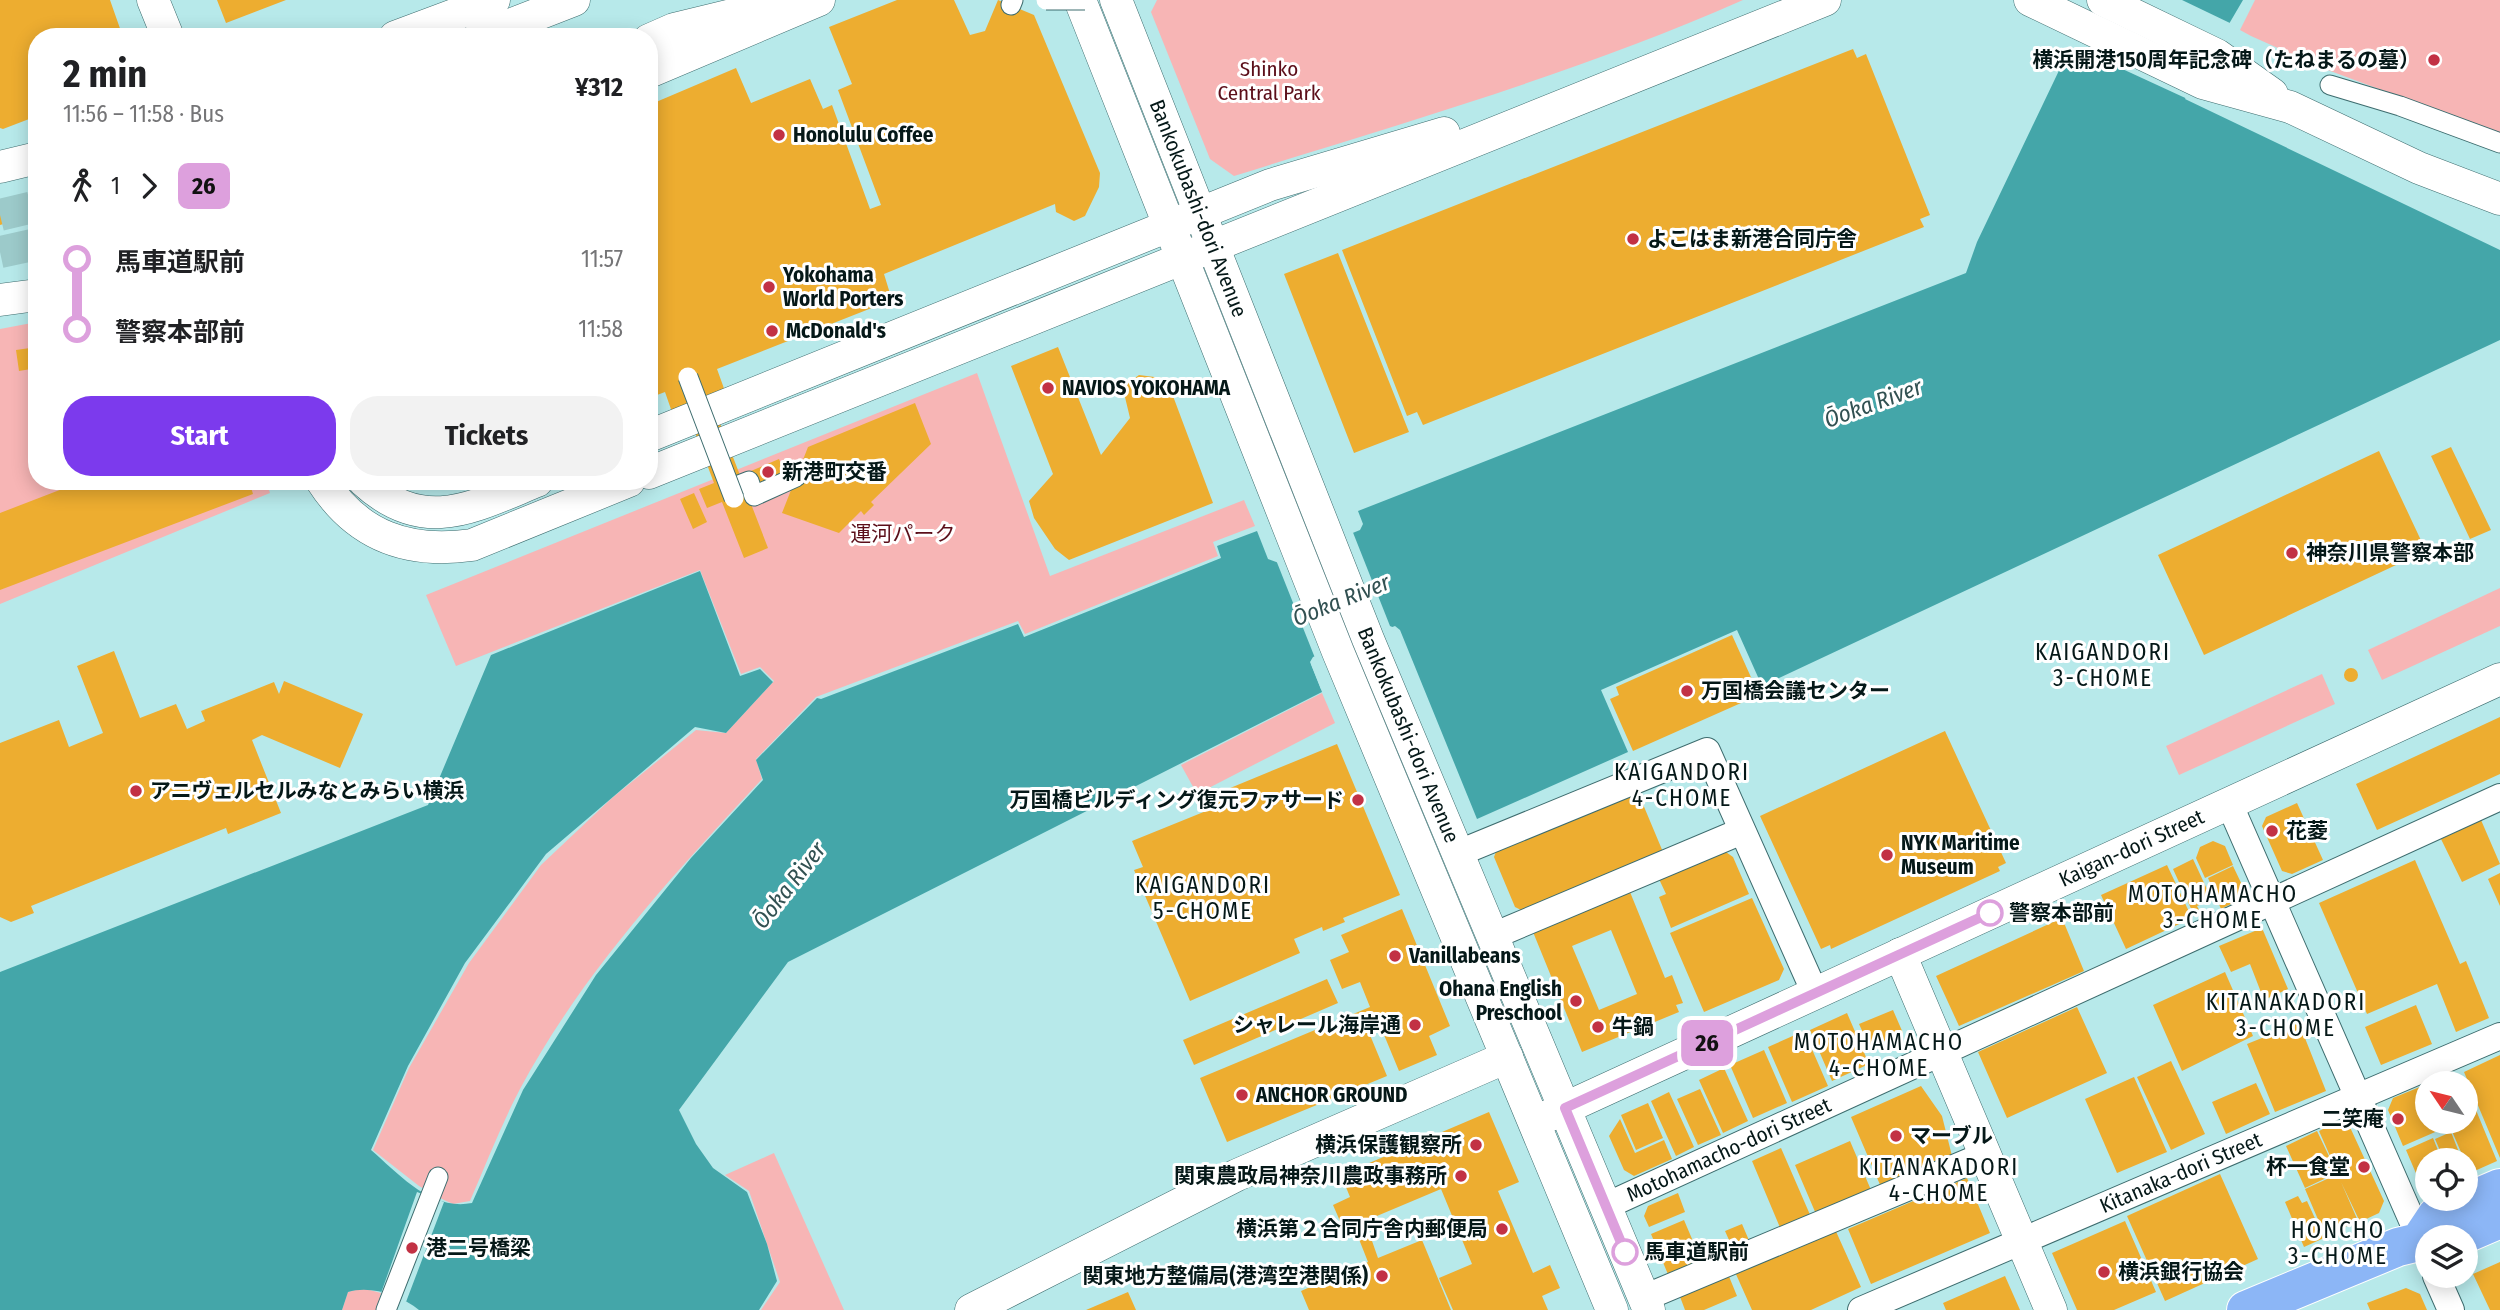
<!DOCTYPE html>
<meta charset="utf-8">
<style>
:root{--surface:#fff;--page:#f2f2f2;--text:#202124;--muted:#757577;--accent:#7c3aed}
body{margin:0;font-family:"Fira Sans Condensed","Noto Sans JP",sans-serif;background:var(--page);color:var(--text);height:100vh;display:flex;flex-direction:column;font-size:26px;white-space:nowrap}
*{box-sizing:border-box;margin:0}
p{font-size:23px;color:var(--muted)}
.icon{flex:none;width:38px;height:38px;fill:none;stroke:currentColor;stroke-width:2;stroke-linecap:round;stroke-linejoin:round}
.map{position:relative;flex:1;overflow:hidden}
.side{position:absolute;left:28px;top:28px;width:630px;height:462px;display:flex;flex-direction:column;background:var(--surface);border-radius:28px;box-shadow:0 4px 18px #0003}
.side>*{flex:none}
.badge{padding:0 14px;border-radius:10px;font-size:24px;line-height:46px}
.needle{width:46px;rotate:305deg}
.buttons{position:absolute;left:2415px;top:1071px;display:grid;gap:14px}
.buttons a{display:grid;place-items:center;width:63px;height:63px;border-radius:50%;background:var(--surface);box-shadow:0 4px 18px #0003;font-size:35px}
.map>.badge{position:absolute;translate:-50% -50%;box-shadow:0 0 0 4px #fff}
.legs{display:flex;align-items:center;gap:10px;height:77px;padding:0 35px;font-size:23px}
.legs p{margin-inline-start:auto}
.headline{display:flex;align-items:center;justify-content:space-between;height:119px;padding:0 35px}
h1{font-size:38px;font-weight:700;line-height:52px}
.cta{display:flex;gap:14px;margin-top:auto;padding:14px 35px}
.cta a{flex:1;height:80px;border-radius:28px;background:var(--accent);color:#fff;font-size:28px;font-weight:700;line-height:80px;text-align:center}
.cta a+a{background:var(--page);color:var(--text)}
ul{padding:0 35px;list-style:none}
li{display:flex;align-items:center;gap:24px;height:70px;font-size:26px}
li i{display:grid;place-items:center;width:10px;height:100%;margin:0 9px;background:currentColor}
li i::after{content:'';width:18px;height:18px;margin:-9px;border:5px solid;border-radius:50%;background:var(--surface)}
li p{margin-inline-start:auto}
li:first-child i{background:linear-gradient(#0000 50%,currentColor 0)}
li:last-child i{background:linear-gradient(currentColor 50%,#0000 0)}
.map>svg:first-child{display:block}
.green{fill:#f7b5b5}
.water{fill:#44a6a9}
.pier{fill:#b7e9ea}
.building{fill:#edad30;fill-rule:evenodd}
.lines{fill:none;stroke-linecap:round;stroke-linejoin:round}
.tertiary-tunnel{stroke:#9ccaca;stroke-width:32;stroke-dasharray:32 16;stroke-linecap:butt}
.pedestrian-casing{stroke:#3d6c6e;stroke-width:21}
.minor-casing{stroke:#3d6c6e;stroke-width:28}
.tertiary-casing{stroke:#3d6c6e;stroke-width:33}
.trunk-casing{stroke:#fff;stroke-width:40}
.pedestrian{stroke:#fff;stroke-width:19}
.minor{stroke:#fff;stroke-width:26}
.tertiary{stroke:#fff;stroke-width:32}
.trunk{stroke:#8cb6f6;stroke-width:38}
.pedestrian-bridge-casing{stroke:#3d6c6e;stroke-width:21;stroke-linecap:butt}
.pedestrian-bridge{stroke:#fff;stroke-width:19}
.line-1-casing{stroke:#fff;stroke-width:16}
.line-1{stroke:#dda0dd;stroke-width:10}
.poi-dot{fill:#c23144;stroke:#fff;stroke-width:2.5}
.stop-1-dot{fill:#fff;stroke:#dda0dd;stroke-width:3.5}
.labels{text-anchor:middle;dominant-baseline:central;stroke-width:6;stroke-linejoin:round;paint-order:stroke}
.poi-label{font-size:21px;font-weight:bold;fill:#051818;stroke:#fff;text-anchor:start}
.park-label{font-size:21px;fill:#5b0e19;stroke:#fff}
.street-label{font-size:21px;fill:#051818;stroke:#fff}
.stop-label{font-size:21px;font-weight:bold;fill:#051818;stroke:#fff;text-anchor:start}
.water-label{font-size:23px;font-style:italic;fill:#325152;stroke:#fff}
.neighbourhood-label{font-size:23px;letter-spacing:2px;fill:#051818;stroke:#fff}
</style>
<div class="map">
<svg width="2500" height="1310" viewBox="0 0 2500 1310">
<rect width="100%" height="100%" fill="#b7e9ea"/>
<path class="green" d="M1157 0H1743C1578 73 1406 122 1234 176L1210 159 1151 12Z
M2255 0H2500V134L2325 69 2251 36 2240 30Z
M37 322V481H266L270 493 0 604V329Z
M977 373 1050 576 1244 500 1255 526 1213 542 1218 556 1025 634 1018 621 816 697 756 759 762 779C673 875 582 973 520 1089 501 1125 486 1164 470 1201L453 1204 444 1200 419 1186 373 1150 409 1068 469 963 541 865 612 798 696 730 726 733 774 681 760 667 741 674 700 570 456 666 426 595Z
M2500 588V626L2382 680 2368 650Z
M2322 674 2335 704 2179 775 2166 746Z
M1322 693 1335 723 1197 794 1181 765Z
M774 1153 844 1310H761L780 1282 749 1191 725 1175Z
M362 1288 381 1293 377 1310H342L348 1292Z"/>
<path class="water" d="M2109 0H2243L2185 99 2500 250V340L1762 686 1737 630 1601 690 1628 752 1477 819 1400 630 1395 626 1313 657 1310 662 1322 692 788 962 679 1110 696 1144 713 1168 747 1192 767 1244 777 1281 759 1310H419C401 1295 370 1285 348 1292L342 1310H0V972L428 805 491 655 700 571 740 676 760 669 773 682 726 733 695 727 546 854 465 963 408 1066 371 1150C400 1175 431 1211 472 1203L523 1090 596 975 691 858 763 780 756 760 817 698 821 699 1018 624 1024 637 1221 558 1217 546 1257 531 1268 559 1279 563 1360 530 1363 524 1358 511 1966 273 1977 242 2065 58 2080 54Z"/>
<path class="pier" d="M2105 0H2182L2232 24 2190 97 2194 102 2079 49Z
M1352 530 1390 626 1397 629 1406 651 1395 630 1315 660 1324 688 1321 689 1311 664 1315 658 1276 560 1270 558 1266 548 1271 557 1278 560Z
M417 1192 444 1202 406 1302 381 1293Z"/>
<path class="building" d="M0 0H110L123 37H37V116L3 129 0 128Z
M217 0H286L226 23Z
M897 0H954L970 35 985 31 998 0 1034 15 1100 173 1099 187 1085 216 1074 221 1056 212 1055 204 884 274 892 300 717 369 726 394 711 400 768 548 744 558 722 502 707 508 699 489 714 483 686 409 673 415 665 392 649 398V105L736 68 751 103 810 79 823 109 832 105 870 209 881 205 838 90 852 84 829 27Z
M1853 49 1857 58 1866 54 1930 215 1920 219 1924 227 1423 425 1417 412 1407 416 1342 250Z
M11 197 17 220 0 225V200Z
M1338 253 1409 432 1354 453 1284 274Z
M37 347V368L19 371 16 350Z
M1058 347 1101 455 1130 418 1124 393 1128 383 1139 375 1162 378 1170 388 1213 503 1069 560 1055 549 1034 518 1029 501 1053 474 1011 366Z
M915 403 931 444 871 502 874 505 864 515 861 511 839 533 782 513 808 447Z
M2451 447 2491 530 2470 539 2431 456Z
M2379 451 2426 551 2204 655 2158 555Z
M779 459 785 474 757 485 751 471Z
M83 481H249L253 494 0 590V513Z
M694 493 707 522 693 529 680 499Z
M1732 635 1759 695 1633 751 1610 699 1619 695 1616 687Z
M114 651 140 718 176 704 187 729 205 721 201 711 274 682 279 694 284 681 363 714 340 768 262 735 252 740 281 813 228 834 226 828 31 906 34 913 11 922 0 917V743L59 720 69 747 103 733 77 666Z
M2344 675a7 7 0 1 1 14 0a7 7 0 1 1-14 0Z
M2500 717V774L2377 830 2356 784Z
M1945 731 2006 863 1998 867 2000 871 1831 949 1830 945 1821 949 1760 816Z
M1337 744 1400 895 1343 918 1345 922 1323 931 1322 927 1294 939 1300 953 1190 1001 1134 870 1143 867 1132 841 1211 809 1206 798Z
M1637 790 1663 852 1523 911 1515 907 1494 857 1497 849Z
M2297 803 2323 860 2292 874 2282 871 2262 826 2266 817Z
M2481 820 2500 864 2462 882 2441 839Z
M2213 841 2225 846 2233 865 2205 878 2196 858 2200 847Z
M1723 850 1733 857 1749 894 1671 928 1659 897 1666 894 1659 879Z
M2193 859 2212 900 2197 906 2199 910 2193 913 2173 869Z
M2415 860 2460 964 2466 961 2489 1018 2456 1032 2437 984 2367 1014 2319 903Z
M2167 865 2192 918 2126 949 2101 895Z
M2233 866 2244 889 2239 900 2221 909 2208 878Z
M2500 873V906L2488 879Z
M1630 892 1665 978 1672 975 1683 1003 1676 1005 1679 1012 1582 1052 1533 932ZM1611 930 1637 994 1599 1010 1572 946Z
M1752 898 1784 969 1779 980 1704 1012 1670 933Z
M1402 909 1450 1026 1429 1036 1437 1055 1399 1071 1377 1018 1365 1023 1387 1076 1227 1142 1200 1078 1370 1007 1360 982 1342 989 1330 960 1349 952 1341 935Z
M2062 918 2084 971 1959 1026 1936 976Z
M2262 928 2288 989 2264 1000 2250 964 2231 972 2219 946Z
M2225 972 2253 1036 2182 1071 2153 1005Z
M1327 979 1338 1003 1194 1065 1183 1040Z
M2416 1005 2432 1044 2381 1065 2365 1027Z
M2077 1007 2107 1073 2007 1118 1978 1052Z
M1893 1010 1903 1033 1870 1048 1859 1024Z
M1847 1013 1869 1064 1832 1081 1810 1030Z
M2299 1023 2326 1091 2275 1112 2247 1044Z
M1804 1031 1828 1086 1792 1102 1768 1047Z
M1764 1050 1787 1103 1753 1118 1730 1065Z
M2500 1055V1158L2464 1072Z
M2171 1061 2205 1134 2171 1150 2137 1077Z
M1724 1068 1748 1121 1723 1133 1699 1080Z
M2461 1075 2465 1083H2442Z
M2134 1077 2167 1152 2117 1173 2085 1099Z
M2256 1083 2270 1114 2226 1134 2212 1102Z
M2427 1084V1122H2447L2449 1126 2403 1146 2388 1110 2393 1098Z
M1921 1086 1942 1116 1952 1156 1881 1187 1851 1117Z
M2466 1086 2497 1161 2470 1173 2448 1122H2466Z
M1700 1089 1721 1135 1698 1145 1677 1099Z
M1669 1092 1694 1147 1676 1156 1651 1101Z
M1648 1103 1663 1138 1636 1150 1621 1115Z
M1489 1112 1519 1182 1498 1191 1533 1273 1550 1265 1560 1288 1542 1296 1548 1310H1453L1439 1278 1472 1264 1441 1189 1365 1221 1378 1258 1422 1240 1451 1310H1309L1301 1291 1368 1262 1353 1224 1343 1228 1333 1205 1350 1197 1341 1175Z
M1620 1119 1635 1153 1664 1140 1672 1159 1634 1176 1624 1170 1609 1136Z
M2339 1121 2349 1125 2384 1201 2379 1213 2360 1222 2341 1182 2358 1221 2325 1236 2305 1189 2338 1174 2319 1131Z
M2317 1131 2337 1173 2305 1188 2286 1146Z
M2451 1132 2462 1160H2444L2435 1139Z
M2433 1138 2442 1160H2427V1188L2421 1185 2406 1150Z
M1850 1141 1871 1190 1816 1214 1795 1165Z
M1781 1148 1811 1217 1781 1230 1752 1161Z
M2220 1174 2258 1259 2165 1301 2127 1216Z
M1967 1178 1990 1233 1871 1284 1848 1229Z
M1678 1193 1685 1212 1649 1227 1644 1216 1648 1206Z
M2298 1196 2302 1203 2307 1201 2324 1238 2304 1247 2285 1202Z
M1684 1220 1698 1253 1729 1240 1725 1231 1742 1224 1751 1245 1670 1279 1651 1234Z
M2125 1221 2156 1292 2114 1310H2077L2052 1253Z
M1834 1227 1861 1287 1811 1310H1752L1735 1272Z
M2500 1262V1310H2490L2473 1274Z
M1728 1274 1737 1296 1704 1310H1685L1679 1294Z
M2005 1276 2020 1310H1946L1943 1303Z
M2406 1288 2420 1294 2427 1310H2370L2367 1303Z
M1128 1292 1136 1310H1086Z"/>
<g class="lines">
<path class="tertiary-tunnel" d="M0 215 37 206
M0 252 37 244"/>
<g class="pedestrian-casing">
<path id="pedestrian" d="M1011 5 1013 0
M2330 85 2400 106 2500 143
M731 488 749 481 754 496 796 477
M386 1310 438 1177"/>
</g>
<g class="minor-casing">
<g id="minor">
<path d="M2229 803 2425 1250"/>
<path d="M1459 853 1707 751 1815 993"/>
<path d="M1493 936 1742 831"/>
<path id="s1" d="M1606 1206 2500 797"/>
<path d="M2436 1276 2451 1310"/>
<path d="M1644 1298 1985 1155"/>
<path id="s2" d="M1861 1310 2500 1036"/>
</g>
</g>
<g class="tertiary-casing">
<g id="tertiary">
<path d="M153 0 168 37"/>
<path d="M1080 0 1338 652 1612 1310"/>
<path id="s3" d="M1116 0 1368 639 1649 1310"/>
<path d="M2030 0 2203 83 2290 107 2419 168 2500 199"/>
<path d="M2103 0 2217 55 2272 94"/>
<path d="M395 37 494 0"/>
<path d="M479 37 574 0"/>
<path d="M649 40 674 29 769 6"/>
<path d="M649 72 819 0"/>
<path d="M0 167 37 158"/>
<path d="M0 300 37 295"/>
<path d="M649 436 1270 185 1444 133"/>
<path d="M649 473 1825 0"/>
<path d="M322 481C358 537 409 554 472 545L629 481"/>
<path d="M364 481C424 536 473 507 537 481"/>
<path d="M1900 954 2051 1310"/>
<path id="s4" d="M1548 1116 2500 679"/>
<path d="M971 1310 1237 1175 1507 1057"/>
</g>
</g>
<g class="trunk-casing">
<path id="trunk" d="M2458 1237 2500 1219
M2421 1239 2437 1215 2500 1188
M2246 1310 2398 1247 2427 1240"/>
</g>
<use href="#pedestrian" class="pedestrian"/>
<use href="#minor" class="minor"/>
<use href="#tertiary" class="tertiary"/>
<use href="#trunk" class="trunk"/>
<g class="pedestrian-bridge-casing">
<path id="pedestrian-bridge" d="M1046 0H1085
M688 377 734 498"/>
</g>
<use href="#pedestrian-bridge" class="pedestrian-bridge"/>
</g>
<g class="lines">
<g class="line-1-casing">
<path id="line-1" d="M1625 1252 1565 1108 1990 913"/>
</g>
<use href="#line-1" class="line-1"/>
</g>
<g class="poi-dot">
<circle cx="2434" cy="60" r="7"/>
<circle cx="779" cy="135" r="7"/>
<circle cx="1633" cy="239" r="7"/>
<circle cx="769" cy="287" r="7"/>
<circle cx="772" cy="331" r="7"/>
<circle cx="1048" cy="388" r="7"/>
<circle cx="768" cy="472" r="7"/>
<circle cx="2292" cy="553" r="7"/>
<circle cx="1687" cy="691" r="7"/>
<circle cx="136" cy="791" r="7"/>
<circle cx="1358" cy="800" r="7"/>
<circle cx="2272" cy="831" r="7"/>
<circle cx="1887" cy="855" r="7"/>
<circle cx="1395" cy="956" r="7"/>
<circle cx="1576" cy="1001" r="7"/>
<circle cx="1415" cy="1025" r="7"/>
<circle cx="1598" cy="1027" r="7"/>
<circle cx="1242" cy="1095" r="7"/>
<circle cx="2398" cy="1119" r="7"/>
<circle cx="1896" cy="1136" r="7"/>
<circle cx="1476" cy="1145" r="7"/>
<circle cx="2364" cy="1167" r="7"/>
<circle cx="1461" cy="1176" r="7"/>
<circle cx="1502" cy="1229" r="7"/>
<circle cx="412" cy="1248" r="7"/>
<circle cx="2104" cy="1272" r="7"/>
<circle cx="1382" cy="1276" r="7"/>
</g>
<g class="stop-1-dot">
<circle cx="1990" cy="913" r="12"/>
<circle cx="1625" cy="1252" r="12"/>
</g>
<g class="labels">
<g class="poi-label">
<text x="2420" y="60" text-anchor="end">横浜開港150周年記念碑（たねまるの墓）</text>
<text x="793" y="135">Honolulu Coffee</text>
<text x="1647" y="239">よこはま新港合同庁舎</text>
<text x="783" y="275">Yokohama<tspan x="783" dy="24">World Porters</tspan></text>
<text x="786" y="331">McDonald's</text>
<text x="1062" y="388">NAVIOS YOKOHAMA</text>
<text x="782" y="472">新港町交番</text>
<text x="2306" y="553">神奈川県警察本部</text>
<text x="1701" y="691">万国橋会議センター</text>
<text x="150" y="791">アニヴェルセルみなとみらい横浜</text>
<text x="1344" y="800" text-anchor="end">万国橋ビルディング復元ファサード</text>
<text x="2286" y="831">花菱</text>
<text x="1901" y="843">NYK Maritime<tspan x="1901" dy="24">Museum</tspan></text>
<text x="1409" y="956">Vanillabeans</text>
<text x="1562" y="989" text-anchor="end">Ohana English<tspan x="1562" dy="24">Preschool</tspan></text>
<text x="1401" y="1025" text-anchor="end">シャレール海岸通</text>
<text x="1612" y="1027">牛鍋</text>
<text x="1256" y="1095">ANCHOR GROUND</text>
<text x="2384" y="1119" text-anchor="end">二笑庵</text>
<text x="1910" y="1136">マーブル</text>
<text x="1462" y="1145" text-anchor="end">横浜保護観察所</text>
<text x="2350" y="1167" text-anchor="end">杯一食堂</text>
<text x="1447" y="1176" text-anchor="end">関東農政局神奈川農政事務所</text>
<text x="1488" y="1229" text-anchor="end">横浜第２合同庁舎内郵便局</text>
<text x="426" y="1248">港二号橋梁</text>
<text x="2118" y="1272">横浜銀行協会</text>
<text x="1368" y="1276" text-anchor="end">関東地方整備局(港湾空港関係)</text>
</g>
<g class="park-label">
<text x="1269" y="69">Shinko<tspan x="1269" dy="24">Central Park</tspan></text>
<text x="903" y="534">運河パーク</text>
</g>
<g class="street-label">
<text stroke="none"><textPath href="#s3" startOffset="224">Bankokubashi-dori Avenue</textPath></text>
<text stroke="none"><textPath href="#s3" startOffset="791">Bankokubashi-dori Avenue</textPath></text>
<text stroke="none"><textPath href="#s4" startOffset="642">Kaigan-dori Street</textPath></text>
<text stroke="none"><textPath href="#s1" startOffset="135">Motohamacho-dori Street</textPath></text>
<text stroke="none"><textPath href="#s2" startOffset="348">Kitanaka-dori Street</textPath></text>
</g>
<g class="stop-label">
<text x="2009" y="913">警察本部前</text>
<text x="1644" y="1252">馬車道駅前</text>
</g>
<g class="water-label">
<text transform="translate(1873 403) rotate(-20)">Ōoka River</text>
<text transform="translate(1341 600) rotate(-22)">Ōoka River</text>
<text transform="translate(789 885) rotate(-52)">Ōoka River</text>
</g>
<g class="neighbourhood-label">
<text x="2103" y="652">KAIGANDORI<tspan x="2103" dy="26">3-CHOME</tspan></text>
<text x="1682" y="772">KAIGANDORI<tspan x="1682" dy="26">4-CHOME</tspan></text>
<text x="1203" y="885">KAIGANDORI<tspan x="1203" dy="26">5-CHOME</tspan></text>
<text x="2213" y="894">MOTOHAMACHO<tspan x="2213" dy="26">3-CHOME</tspan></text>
<text x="2286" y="1002">KITANAKADORI<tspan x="2286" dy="26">3-CHOME</tspan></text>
<text x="1879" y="1042">MOTOHAMACHO<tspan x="1879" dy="26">4-CHOME</tspan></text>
<text x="1939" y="1167">KITANAKADORI<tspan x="1939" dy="26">4-CHOME</tspan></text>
<text x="2338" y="1230">HONCHO<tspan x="2338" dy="26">3-CHOME</tspan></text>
</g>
</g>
</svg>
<div class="buttons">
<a><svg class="needle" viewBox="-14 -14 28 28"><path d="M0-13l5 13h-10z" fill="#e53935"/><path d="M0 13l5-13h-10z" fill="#757577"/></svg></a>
<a><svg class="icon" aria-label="locate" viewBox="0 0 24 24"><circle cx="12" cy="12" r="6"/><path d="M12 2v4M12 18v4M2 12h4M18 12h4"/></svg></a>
<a><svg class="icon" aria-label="layers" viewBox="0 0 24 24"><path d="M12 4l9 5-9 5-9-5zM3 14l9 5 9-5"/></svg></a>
</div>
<b class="badge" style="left:1707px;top:1043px;background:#dda0dd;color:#111">26</b>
<section class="side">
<div class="headline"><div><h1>2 min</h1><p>11:56 – 11:58 · Bus</p></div><b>¥312</b></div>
<div class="legs"><svg class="icon" aria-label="walk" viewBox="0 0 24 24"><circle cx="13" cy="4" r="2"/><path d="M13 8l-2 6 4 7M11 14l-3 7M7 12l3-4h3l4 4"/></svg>1<svg class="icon" aria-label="forward" viewBox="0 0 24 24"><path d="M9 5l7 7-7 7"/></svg><b class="badge" style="background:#dda0dd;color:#111">26</b></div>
<ul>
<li><i style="color:#dda0dd"></i><b>馬車道駅前</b><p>11:57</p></li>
<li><i style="color:#dda0dd"></i><b>警察本部前</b><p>11:58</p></li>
</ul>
<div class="cta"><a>Start</a><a>Tickets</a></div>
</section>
</div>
